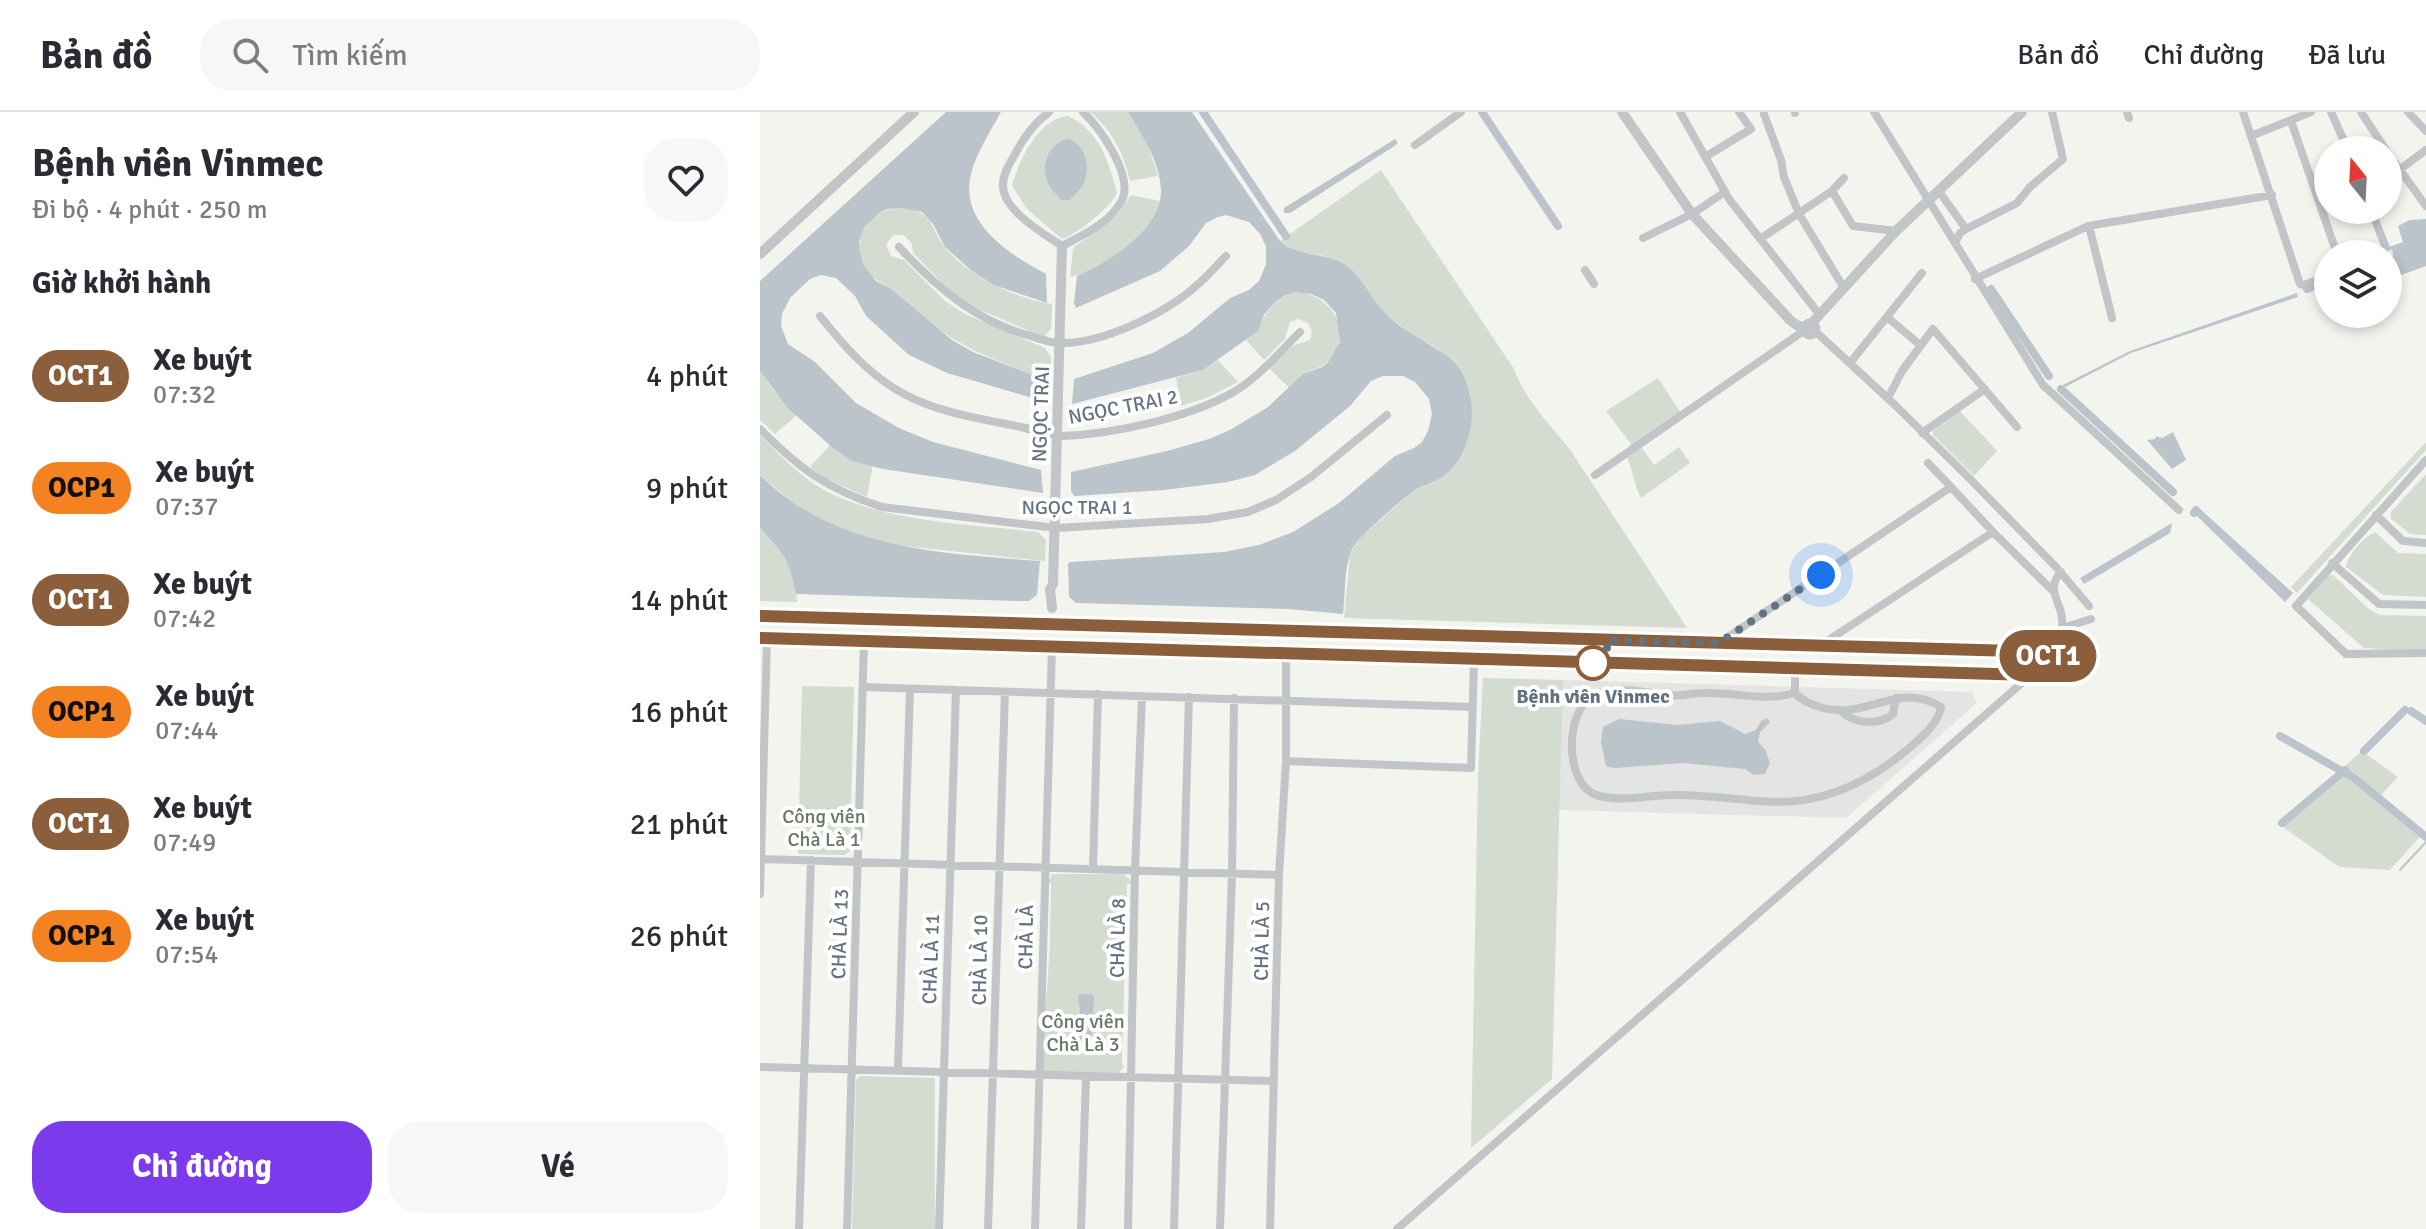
<!DOCTYPE html>
<html lang="vi">
<meta charset="utf-8">
<style>
:root{--surface:#fff;--page:#f7f7f7;--text:#2b2b33;--muted:#7c7c81;--line:#e1e1e2;--accent:#7c3aed}
body{margin:0;font-family:Signika,sans-serif;background:var(--page);color:var(--text);height:100vh;display:flex;flex-direction:column;font-size:30px;white-space:nowrap}
*{box-sizing:border-box;margin:0}
p{font-size:26px;color:var(--muted)}
.icon{flex:none;width:44px;height:44px;fill:none;stroke:currentColor;stroke-width:2;stroke-linecap:round;stroke-linejoin:round}
.map{position:relative;flex:1;overflow:hidden}
.drawer{display:flex;flex-direction:column;background:var(--surface);width:760px}
.drawer>*{flex:none}
.badge{padding:0 16px;border-radius:26px;font-size:28px;line-height:52px}
.needle{width:52px;rotate:342deg}
.controls{position:absolute;left:1554px;top:24px;display:grid;gap:16px}
.controls a{display:grid;place-items:center;width:88px;height:88px;border-radius:50%;background:var(--surface);box-shadow:0 4px 12px #0003;font-size:40px}
.you{position:absolute;width:40px;height:40px;margin:-20px;border:6px solid #fff;border-radius:50%;background:#1a73e8;box-shadow:0 0 0 12px #1a73e833}
.map>.badge{position:absolute;translate:-50% -50%;box-shadow:0 0 0 4px #fff}
h2{padding:0 32px;font-size:30px;line-height:72px}
.round{display:grid;place-items:center;flex:none;width:84px;height:84px;border-radius:32px;background:var(--page)}
.head{display:flex;align-items:center;justify-content:space-between;height:136px;padding:0 32px}
h1{font-size:38px;font-weight:800;line-height:60px}
.action{display:flex;gap:16px;margin-top:auto;padding:16px 32px}
.action a{flex:1;height:92px;border-radius:32px;background:var(--accent);color:#fff;font-size:32px;font-weight:800;line-height:92px;text-align:center}
.action a+a{background:var(--page);color:var(--text)}
ul{padding:0;list-style:none}
li{display:flex;align-items:center;gap:24px;height:112px;padding:0 32px}
li div{flex:1}
li b{display:block;font-size:30px}
li em{font-style:normal}
li .badge{min-width:88px;font-weight:700;text-align:center}
header{display:flex;align-items:center;gap:48px;box-sizing:border-box;height:112px;padding:0 40px;background:var(--surface);border-bottom:2px solid var(--line)}
header strong{font-size:38px}
nav{display:flex;gap:44px;margin-inline-start:auto;font-size:28px}
.search{width:560px;height:72px;background:var(--page);display:flex;align-items:center;gap:20px;box-sizing:border-box;padding:0 28px;border-radius:32px;color:var(--muted);font-size:30px}
main{display:flex;flex:1;min-height:0}
.map>svg:first-child{display:block}
.built{fill:#e4e5e3}
.green{fill:#d4dbd1}
.water{fill:#bac4ca}
.lines{fill:none;stroke-linecap:round;stroke-linejoin:round}
.stream{stroke:#bac4ca;stroke-width:2}
.canal{stroke:#bac4ca;stroke-width:8}
.minor{stroke:#c1c5c8;stroke-width:8}
.tertiary{stroke:#c1c5c8;stroke-width:10}
.secondary{stroke:#d4d8dc;stroke-width:12}
.line-casing{stroke:#fff;stroke-width:18}
.line{stroke:#8b5e3c;stroke-width:12}
.walk{stroke:#637280;stroke-width:8;stroke-dasharray:0 14.4}
.stop-dot{fill:#fff;stroke:#8b5e3c;stroke-width:4}
.labels{text-anchor:middle;dominant-baseline:central;stroke-width:8;stroke-linejoin:round;paint-order:stroke}
.street-label{font-size:20px;fill:#637280;stroke:#fff}
.stop-label{font-size:20px;font-weight:bold;fill:#637280;stroke:#fff}
.park-label{font-size:20px;fill:#657862;stroke:#fff}
</style>
<header>
<strong>Bản đồ</strong>
<div class="search"><svg class="icon" aria-label="search" viewBox="0 0 24 24"><circle cx="10" cy="10" r="6"/><path d="M15 15l6 6"/></svg>Tìm kiếm</div>
<nav><a>Bản đồ</a><a>Chỉ đường</a><a>Đã lưu</a></nav>
</header>
<main>
<section class="drawer">
<div class="head"><div><h1>Bệnh viên Vinmec</h1><p>Đi bộ · 4 phút · 250 m</p></div><a class="round"><svg class="icon" aria-label="heart" viewBox="0 0 24 24"><path d="M12 20l-8-8c-3-5 5-10 8-4 3-6 11-1 8 4z"/></svg></a></div>
<h2>Giờ khởi hành</h2>
<ul>
<li><span class="badge" style="background:#8b5e3c;color:#fff">OCT1</span><div><b>Xe buýt</b><p>07:32</p></div><em>4 phút</em></li>
<li><span class="badge" style="background:#f58220;color:#111">OCP1</span><div><b>Xe buýt</b><p>07:37</p></div><em>9 phút</em></li>
<li><span class="badge" style="background:#8b5e3c;color:#fff">OCT1</span><div><b>Xe buýt</b><p>07:42</p></div><em>14 phút</em></li>
<li><span class="badge" style="background:#f58220;color:#111">OCP1</span><div><b>Xe buýt</b><p>07:44</p></div><em>16 phút</em></li>
<li><span class="badge" style="background:#8b5e3c;color:#fff">OCT1</span><div><b>Xe buýt</b><p>07:49</p></div><em>21 phút</em></li>
<li><span class="badge" style="background:#f58220;color:#111">OCP1</span><div><b>Xe buýt</b><p>07:54</p></div><em>26 phút</em></li>
</ul>
<div class="action"><a>Chỉ đường</a><a>Vé</a></div>
</section>
<div class="map">
<svg width="1666" height="1117" viewBox="0 0 1666 1117">
<rect width="100%" height="100%" fill="#f4f4ef"/>
<path class="built" d="M803 568 1212 580 1217 591 1086 706 799 698Z"/>
<path class="green" d="M330 0H368L387 30 398 64 370 69C364 42 352 18 330 0Z
M308 4C340 19 349 50 357 81 351 95 316 123 302 127L267 97 252 74C259 48 278 7 308 4Z
M621 58 754 257C765 287 789 312 809 336L927 516 584 506 590 443 598 428 652 380 676 369 691 357 704 336 710 319V282L703 263 677 236 654 224 625 202 588 155 565 144 535 139 520 129Z
M371 83 400 89C392 121 341 161 310 165L313 136 357 103Z
M142 96C174 100 168 112 184 134 205 162 258 188 292 192L291 217 284 225 213 195 190 179 153 141 152 132 144 123H133L126 133 131 144 144 148 185 189 205 202 285 236 291 245 290 267C273 265 260 258 244 251 191 231 174 214 132 178 123 170 110 167 104 155 98 144 98 131 102 119 109 102 125 97 142 96Z
M536 180C570 182 595 218 570 247 562 257 552 256 543 263 538 266 533 272 529 276L509 256 532 234 550 228 552 219 548 211 538 207 530 210 525 227 504 248 486 228C508 211 502 190 536 180Z
M458 248 478 270 449 285 421 294 416 266 443 258Z
M0 259 15 280 37 303 15 322 0 308Z
M898 266 922 303 879 332 894 353 919 335 930 351 881 386C873 371 873 356 865 342L871 332 846 299Z
M1200 299 1237 339 1214 364 1173 323V319Z
M0 323C20 343 41 366 66 379 128 411 210 412 278 420L286 428 285 449 125 432 90 421 63 410 32 390 0 363Z
M1666 330V338L1537 481 1531 475Z
M70 333 92 349 113 353 107 385 67 367 50 355Z
M1666 362V423L1650 422 1631 407V400Z
M0 416C23 441 35 454 37 490L0 489Z
M1615 420 1638 441 1666 442V485L1623 483 1586 455C1588 442 1603 426 1615 420Z
M1573 463 1610 498 1620 503 1666 504V540L1604 536 1548 487 1568 464Z
M723 566 803 568 792 967 711 1036 718 662Z
M42 574 94 575 90 739 85 743 38 742Z
M1602 639 1638 665 1620 684 1664 720 1630 758 1579 755 1519 712Z
M292 762H363L371 768 372 772H367L362 947V953H365L359 961H281L290 834 291 771H288Z
M100 964 175 966V1117H92L96 968Z"/>
<path class="water" d="M186 0H241C230 20 214 45 210 67 202 113 252 144 286 162L287 191 234 173 212 159 185 135 173 112 162 100 142 96 128 97 120 100 104 115 99 129 100 141 104 154 116 169 130 176 192 228 213 240 283 267V289L187 261 149 243 106 204 95 184 76 166 61 163 50 167 30 186 22 202 21 214 28 232 55 250 96 291 139 316 173 330 281 358 283 381 123 357 92 349 74 337 28 296 0 259V169Z
M368 0H432L520 129C538 146 566 139 587 154 603 166 611 187 625 201 645 222 673 231 694 250 704 260 709 275 711 289 715 317 704 354 677 368 668 373 658 375 650 382 640 389 603 422 596 431 583 449 586 480 583 502L528 497 316 491 309 485 308 451 311 450 464 440 499 433 533 420 579 391 635 344 654 336 662 330 668 319 672 302 669 287 655 270 643 264H623L611 269 590 294 535 339 495 363 468 370 404 378 314 384 311 379V360L407 339 449 327 470 318 508 295 543 262 562 255 568 250 580 230 576 201 564 188 551 182 536 180 526 183 515 190 504 203 498 219 443 258 312 292 314 267 393 241 428 221 470 186 489 178 499 169 506 152V134L500 122 489 110 466 103 458 105 446 111 429 134 400 159 316 196 314 191 317 164C348 151 400 118 401 80 401 51 382 23 368 0Z
M309 27C327 35 331 56 323 73 320 79 314 82 310 88H301C298 83 292 79 289 73 279 55 288 30 309 27Z
M635 27 638 31 633 35 530 101H524V96Z
M1666 107V154L1639 164 1634 163 1632 159 1633 140 1629 135 1643 130 1638 114 1650 108Z
M1537 181 1538 185 1371 241 1305 275 1303 273 1370 239Z
M1413 320 1426 348 1412 357 1387 328 1395 327 1396 324 1402 326Z
M0 363C75 438 180 441 280 449L277 483 269 489H255L36 482C29 446 24 443 0 416Z
M1439 396 1533 481 1525 490 1434 401Z
M1412 411 1410 421 1324 472 1320 466Z
M1007 606 1010 610 1000 620 998 630 1005 637 1010 651 1005 662 994 663 985 657 923 651 854 656 846 654 841 630 843 615 859 607 917 613 960 609 985 622 996 618 1001 609Z
M321 882H332L334 885 331 938 326 933 317 937 320 897 318 884Z"/>
<g class="lines">
<path class="stream" d="M1640 758 1666 730"/>
<path class="canal" d="M443 0 526 124
M722 0 798 114
M1231 177 1289 264
M1547 177 1568 168
M1301 277 1413 380
M1434 401 1436 398
M1651 599 1666 609
M1520 624 1594 666 1666 725
M1604 639 1645 598
M1522 711 1585 658"/>
<path class="minor" d="M289 0C273 12 263 26 254 44 249 52 243 62 243 73 242 98 284 122 302 134 323 123 350 111 362 88 374 64 340 16 323 0
M920 0 969 87 1059 202
M1035 0V1
M1114 0 1283 273 1419 398
M1367 0 1369 6
M1483 0 1540 172 1544 173 1568 164
M1571 0 1588 38
M1601 0 1626 38
M1648 0 1666 19
M1004 2 1021 48 1024 65 1039 102 1084 176
M1531 9 1577 142
M1491 24 1551 0
M655 33 701 0
M1628 41 1666 94
M945 45 991 17 979 0
M1639 58 1666 38
M1178 78 1206 117
M1072 79 1093 114 1136 119
M1611 98 1626 136
M1329 114 1352 206
M883 126 932 102 965 80
M1000 127 1072 79 1084 66
M1196 129 1200 121 1206 117 1257 91 1270 75 1303 47 1292 0
M139 135C177 176 218 211 274 225 283 228 294 232 303 231 344 231 406 201 436 174 447 165 456 154 466 144
M825 158 834 172
M1215 167 1328 114 1512 83
M60 204C84 234 110 264 144 282 179 301 222 307 261 315 274 318 289 324 302 324 354 322 427 306 472 281 498 266 519 241 540 220
M1127 205 1160 233
M1055 219 1136 294 1212 369 1296 455 1329 494
M1090 251 1162 161
M1128 286 1142 259 1173 217 1257 315
M0 317C40 357 67 377 122 395L296 416 448 407 488 400 516 388 551 365 627 303
M1162 321 1225 277
M1666 348 1536 494 1586 542 1666 541
M1168 351 1191 375
M835 363 1045 218
M1616 403 1643 429 1666 431
M1233 420 1292 478
M1572 451 1619 492 1666 493
M1302 516 1331 507
M959 531 1191 375 1233 420 1061 533
M103 575 713 595
M1035 581C1004 590 975 580 944 581 932 581 920 585 908 583 885 581 857 573 835 583 804 596 803 675 839 684 863 690 888 683 912 683 947 682 981 689 1015 690 1066 691 1110 669 1148 637 1160 627 1179 611 1181 595 1139 568 1107 608 1063 596 1052 593 1042 589 1035 581V556
M1081 599C1094 612 1119 614 1133 602L1136 586
M526 649 711 656 714 548
M2 747 519 763
M333 756 338 582
M0 782 7 527
M0 955 514 969
M138 958 150 577
M39 1117 51 748
M87 1117 104 529
M179 1117 196 578
M228 1117 245 580
M275 1117 292 535
M321 1117 326 965
M368 1117 375 758 382 584
M414 1117 429 585
M460 1117 472 762 474 586
M510 1117 519 763 526 649V542
M637 1117 1271 563C1283 549 1299 534 1302 514 1305 492 1283 479 1301 460"/>
<path class="tertiary" d="M862 0 932 102 1030 208 1038 214 1045 215
M0 142 154 0
M1052 211 1136 119 1262 0
M1044.5 217a5.5 5.5 0 1 1 11 0a5.5 5.5 0 1 1-11 0Z
M292 496 290 477 293 472 302 134"/>
<path class="secondary" d="M0 504 1291 540
M0 527 1271 563"/>
</g>
<g class="lines">
<g class="line-casing">
<path id="line" d="M0 504 1291 540 1271 563 0 526"/>
</g>
<use href="#line" class="line"/>
<path class="walk" d="M833 551H826H847V528L959 531 1061 463"/>
</g>
<circle class="stop-dot" cx="833" cy="551" r="16"/>
<g class="labels">
<g class="street-label">
<text transform="translate(363 295) rotate(-11)">NGỌC TRAI 2</text>
<text transform="translate(281 302) rotate(-88)">NGỌC TRAI</text>
<text x="317" y="395">NGỌC TRAI 1</text>
<text transform="translate(80 822) rotate(-88)">CHÀ LÀ 13</text>
<text transform="translate(266 825) rotate(-89)">CHÀ LÀ</text>
<text transform="translate(358 826) rotate(-89)">CHÀ LÀ 8</text>
<text transform="translate(502 829) rotate(-89)">CHÀ LÀ 5</text>
<text transform="translate(171 847) rotate(-88)">CHÀ LÀ 11</text>
<text transform="translate(220 848) rotate(-89)">CHÀ LÀ 10</text>
</g>
<g class="stop-label">
<text x="833" y="584">Bệnh viên Vinmec</text>
</g>
<g class="park-label">
<text x="64" y="704">Công viên<tspan x="64" dy="23">Chà Là 1</tspan></text>
<text x="323" y="909">Công viên<tspan x="323" dy="23">Chà Là 3</tspan></text>
</g>
</g>
</svg>
<div class="controls">
<a><svg class="needle" viewBox="-14 -14 28 28"><path d="M0-13l5 13h-10z" fill="#e53935"/><path d="M0 13l5-13h-10z" fill="#7c7c81"/></svg></a>
<a><svg class="icon" aria-label="layers" viewBox="0 0 24 24"><path d="M12 4l9 5-9 5-9-5zM3 14l9 5 9-5"/></svg></a>
</div>
<div class="you" style="left:1061px;top:463px"></div>
<b class="badge" style="left:1288px;top:544px;background:#8b5e3c;color:#fff">OCT1</b>
</div>
</main>
